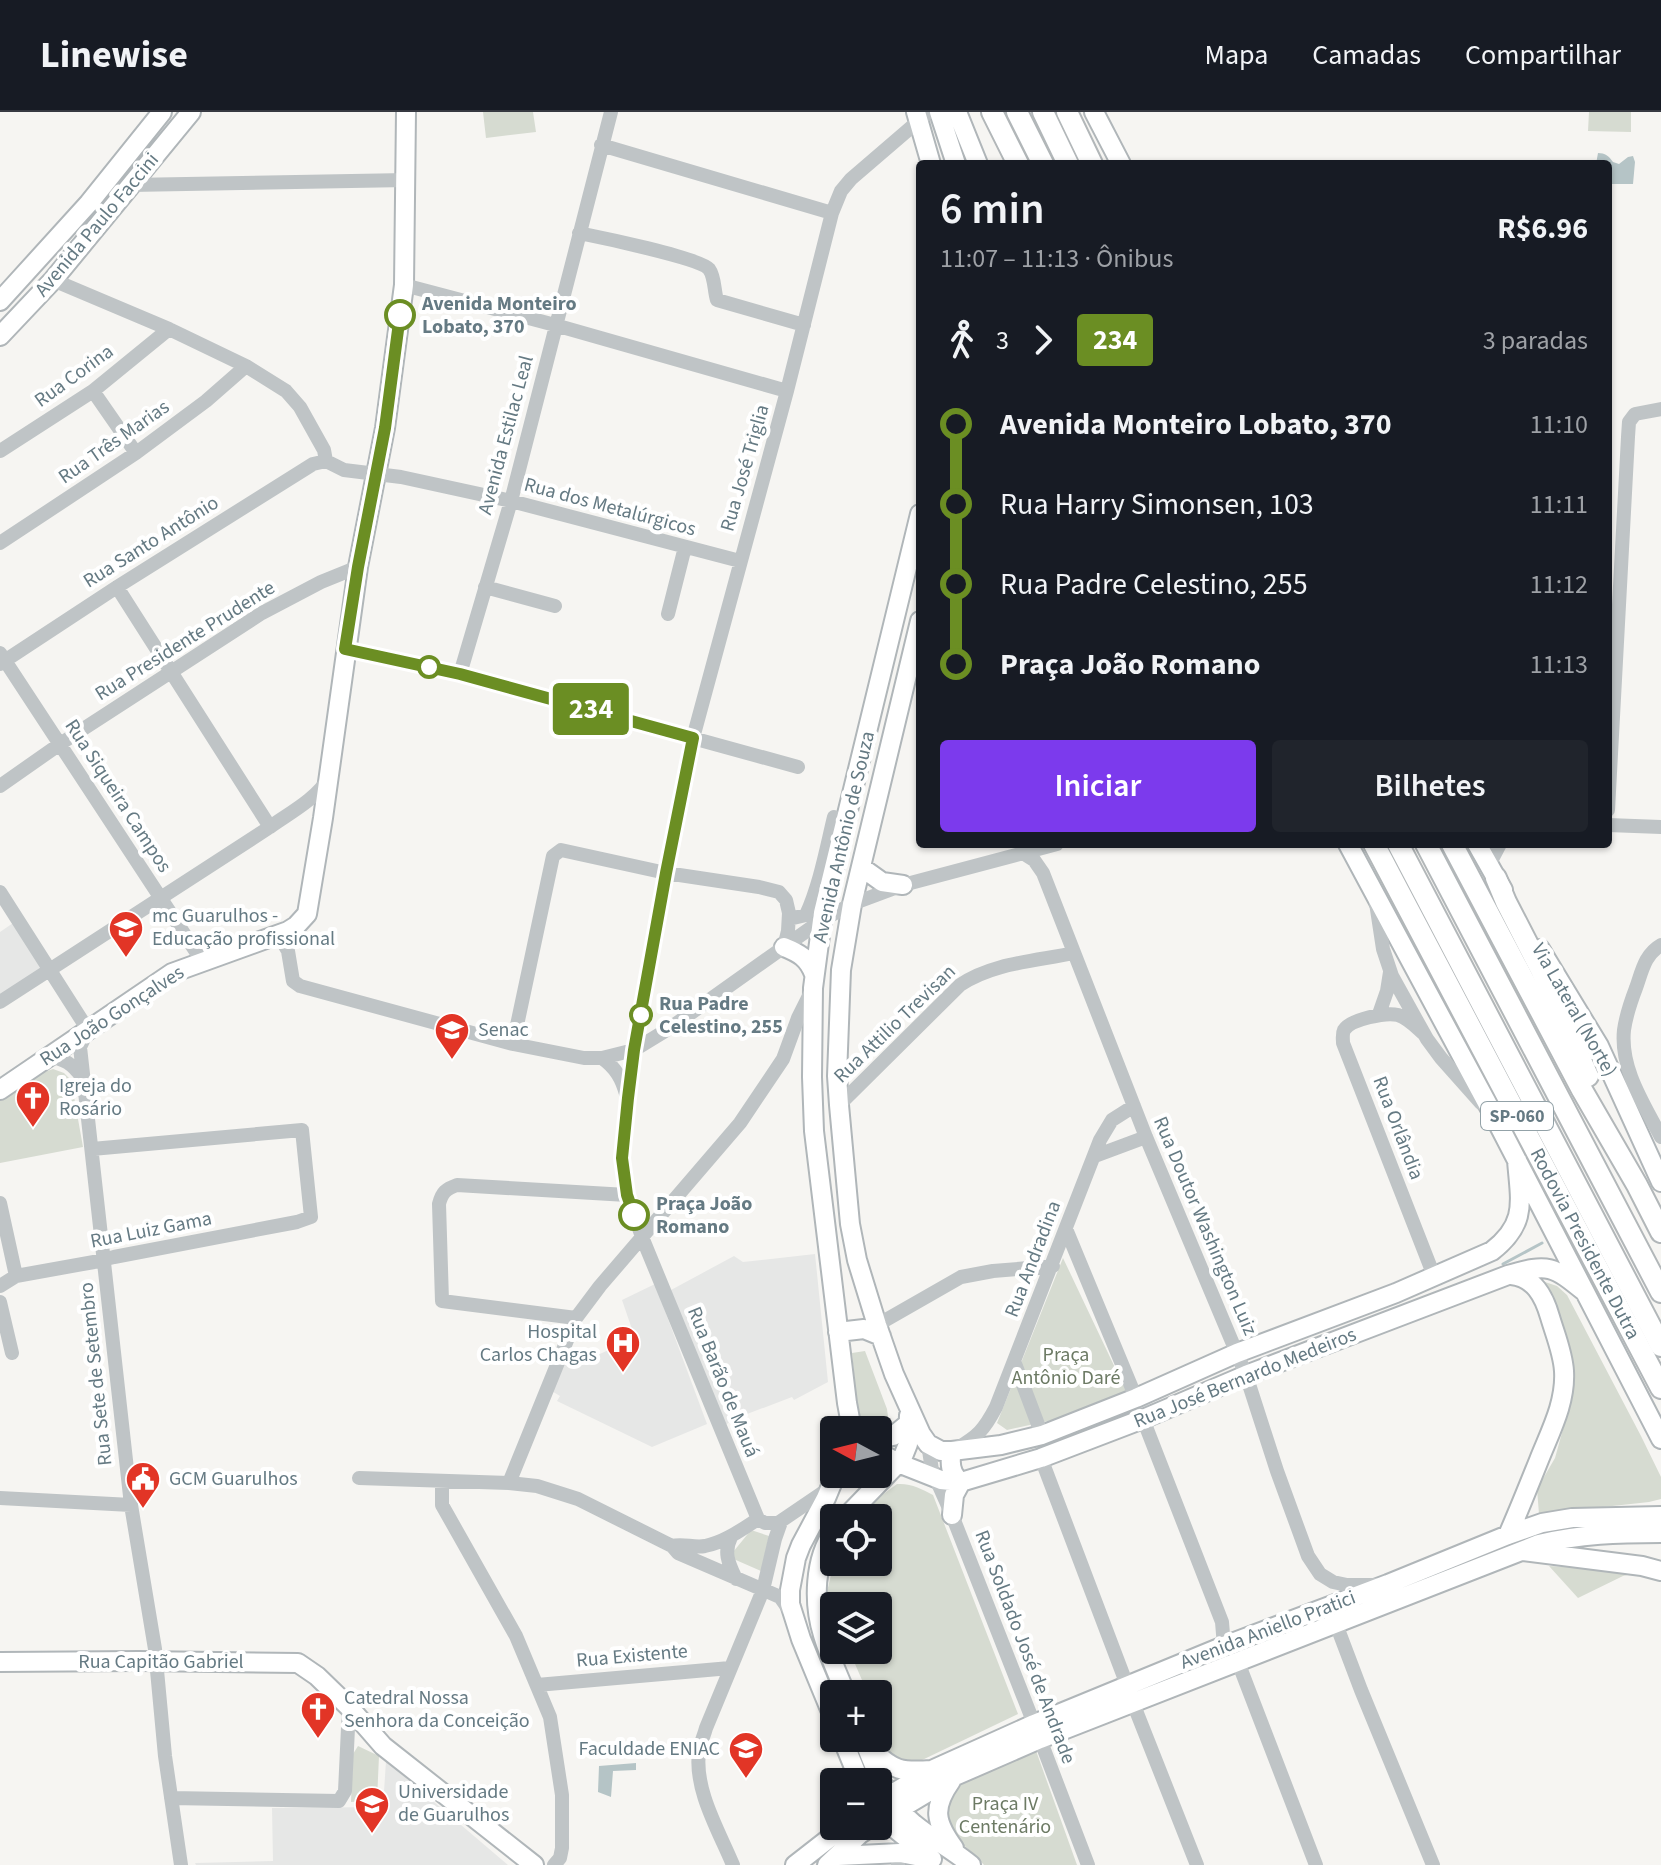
<!DOCTYPE html>
<html lang="pt">
<meta charset="utf-8">
<style>
:root{--surface:#171b24;--page:#20242c;--text:#f1f3f6;--muted:#9ea1a6;--line:#363941;--accent:#7c3aed}
body{margin:0;font-family:"Source Sans 3",sans-serif;background:var(--page);color:var(--text);height:100vh;display:flex;flex-direction:column;font-size:30px;white-space:nowrap}
*{box-sizing:border-box;margin:0}
p{font-size:26px;color:var(--muted)}
.icon{flex:none;width:44px;height:44px;fill:none;stroke:currentColor;stroke-width:2;stroke-linecap:round;stroke-linejoin:round}
.map{position:relative;flex:1;overflow:hidden}
.panel{position:absolute;left:916px;top:48px;width:696px;height:688px;display:flex;flex-direction:column;background:var(--surface);border-radius:8px;box-shadow:0 2px 6px #0004}
.panel>*{flex:none}
.badge{padding:0 16px;border-radius:6px;font-size:28px;line-height:52px}
.needle{width:52px;rotate:277deg}
.controls{position:absolute;left:820px;top:1304px;display:grid;gap:16px}
.controls a{display:grid;place-items:center;width:72px;height:72px;border-radius:8px;background:var(--surface);box-shadow:0 2px 6px #0004;font-size:40px}
.map>.badge{position:absolute;translate:-50% -50%;box-shadow:0 0 0 4px #fff}
.legs{display:flex;align-items:center;gap:12px;height:88px;padding:0 24px;font-size:26px}
.legs p{margin-inline-start:auto}
.overview{display:flex;align-items:center;justify-content:space-between;height:136px;padding:0 24px}
h1{font-size:44px;font-weight:600;line-height:60px}
.cta{display:flex;gap:16px;margin-top:auto;padding:16px 24px}
.cta a{flex:1;height:92px;border-radius:8px;background:var(--accent);color:#fff;font-size:32px;font-weight:600;line-height:92px;text-align:center}
.cta a+a{background:var(--page);color:var(--text)}
ul{padding:0 24px;list-style:none}
li{display:flex;align-items:center;gap:28px;height:80px;font-size:30px}
li i{display:grid;place-items:center;width:12px;height:100%;margin:0 10px;background:currentColor}
li i::after{content:'';width:20px;height:20px;margin:-10px;border:6px solid;border-radius:50%;background:var(--surface)}
li p{margin-inline-start:auto}
li:first-child i{background:linear-gradient(#0000 50%,currentColor 0)}
li:last-child i{background:linear-gradient(currentColor 50%,#0000 0)}
header{display:flex;align-items:center;gap:48px;box-sizing:border-box;height:112px;padding:0 40px;background:var(--surface);border-bottom:2px solid var(--line)}
header strong{font-size:38px}
nav{display:flex;gap:44px;margin-inline-start:auto;font-size:28px}
.map>svg:first-child{display:block}
.built{fill:#e6e7e6}
.green{fill:#d6dbd1}
.water{fill:#b5c4c6}
.lines{fill:none;stroke-linecap:round;stroke-linejoin:round}
.stream{stroke:#b5c4c6;stroke-width:3}
.major-casing{stroke:#b0b6b9;stroke-width:22}
.highway-casing{stroke:#b2b7b9;stroke-width:24}
.minor{stroke:#bfc4c6;stroke-width:14}
.major{stroke:#fff;stroke-width:18}
.highway{stroke:#fff;stroke-width:20}
.line-1-casing{stroke:#fff;stroke-width:18}
.line-1{stroke:#6b8e23;stroke-width:12}
.stop-1-dot{fill:#fff;stroke:#6b8e23;stroke-width:4}
.labels{text-anchor:middle;dominant-baseline:central;stroke-width:8;stroke-linejoin:round;paint-order:stroke}
.shield{fill:#fff;stroke:#93a2a8;stroke-width:2}
.shield-label{font-size:18px;font-weight:bold;fill:#657a83}
.street-label{font-size:20px;fill:#657a83;stroke:#fff}
.stop-label{font-size:20px;font-weight:bold;fill:#657a83;stroke:#fff;text-anchor:start}
.poi-label{font-size:20px;fill:#657a83;stroke:#fff;text-anchor:start}
.park-label{font-size:20px;fill:#6c7a64;stroke:#fff}
</style>
<header>
<strong>Linewise</strong>
<nav><a>Mapa</a><a>Camadas</a><a>Compartilhar</a></nav>
</header>
<div class="map">
<svg width="1661" height="1753" viewBox="0 0 1661 1753">
<rect width="100%" height="100%" fill="#f6f5f2"/>
<path class="built" d="M16 809 49 858 0 887V820Z
M815 1142 828 1270 794 1288 792 1285 734 1307 724 1314 671 1178 734 1144 743 1150Z
M655 1172 707 1312 652 1335 557 1289 560 1284 550 1278 572 1236 591 1246 635 1226 622 1188Z
M386 1649 508 1753H196L195 1751 273 1749 272 1696 383 1695Z"/>
<path class="green" d="M483 0H533L536 20 486 26Z
M1589 0H1631V20L1588 19Z
M53 957 64 961 71 968 83 1035 0 1051V986L36 963Z
M1063 1146 1127 1281 1057 1307 1007 1318 997 1311Z
M1539 1168 1557 1174 1567 1183 1641 1324 1661 1365V1387L1649 1390 1539 1402 1537 1377 1555 1346 1573 1281 1570 1254Z
M865 1239 887 1297 890 1320 864 1318 859 1313 852 1241Z
M897 1372C911 1371 922 1377 933 1383L1018 1602 920 1649C906 1650 887 1651 882 1634 880 1628 882 1620 881 1614 878 1603 878 1593 878 1582H868L849 1538H878V1494H834V1521L831 1517 826 1484 834 1450H878V1406H858L866 1395Z
M751 1418 769 1424 761 1459 729 1445Z
M1549 1454 1630 1458 1636 1461 1623 1464 1578 1486Z
M358 1634 379 1644 377 1688 351 1690 353 1642Z
M1035 1636 1077 1753H984L973 1741 951 1723 944 1695 959 1670Z"/>
<path class="water" d="M1598 41C1605 41 1609 44 1613 50L1619 52 1628 45 1633 44 1635 50 1633 72H1608V52H1596Z
M636 1651V1658L613 1659 611 1685 598 1680 599 1654Z"/>
<g class="lines">
<path class="stream" d="M1503 1152 1542 1131"/>
<g class="major-casing">
<path id="major" d="M916 0 931 52
M939 0 956 52
M957 0 978 52
M1094 0 1121 52
M0 189 89 91 162 0
M0 224 53 168 191 0
M920 509 852 792 841 858 837 964 839 993 850 1112 857 1148 877 1213 894 1262 921 1322 928 1332 941 1339H952L1001 1333 1042 1323 1136 1286 1237 1241 1396 1181 1492 1139C1528 1111 1520 1089 1517 1048
M1348 732 1494 1004 1661 1327
M1477 732 1503 778
M861 755 882 770 903 773
M784 835C799 841 808 846 814 862
M1540 837 1599 934 1661 1070
M0 978 172 861 288 819 296 814 307 802 323 706 358 455 385 316 404 173 406 0
M838 1220 864 1217 881 1224
M855 1318 850 1307 847 1291 814 1019 812 965 813 876 823 801 920 402
M878 1327 893 1324 909 1311
M878 1340 898 1351 941 1368 961 1370 1041 1346 1143 1307 1246 1263 1508 1163C1549 1151 1553 1154 1585 1180
M952 1403 954 1383 961 1370C951 1363 949 1352 952 1339
M845 1406 902 1347 908 1332 909 1303
M834 1419C814 1447 813 1491 823 1523 829 1543 838 1563 846 1582
M1508 1423C1519 1398 1529 1373 1539 1348 1550 1320 1566 1291 1564 1259 1563 1241 1555 1222 1550 1205 1544 1184 1534 1165 1511 1163
M1523 1439 1642 1454 1661 1459
M0 1550 139 1549 298 1551 317 1564 349 1595 383 1634 534 1753
M834 1607 801 1527 790 1492V1478L796 1446 801 1433 826 1386 836 1362
M842 1626 860 1670
M863 1626C876 1658 886 1690 914 1712 932 1727 953 1738 971 1753
M872 1638C894 1659 901 1660 931 1658
M951 1669C932 1696 935 1710 954 1736
M878 1690 934 1657 1034 1612 1224 1534 1388 1472 1508 1423 1542 1411 1572 1406 1661 1404
M878 1703 930 1745
M878 1710 955 1664 1040 1627 1539 1432C1580 1422 1619 1421 1661 1421
M838 1744 900 1741 932 1747
M795 1753 845 1714
M827 1753 860 1722 872 1714"/>
</g>
<g class="highway-casing">
<g id="highway">
<path d="M992 0 1018 52"/>
<path d="M1017 0 1043 52"/>
<path d="M1043 0 1068 52"/>
<path d="M1067 0 1092 52"/>
<path id="s1" d="M1374 732 1661 1276"/>
<path d="M1398 732 1661 1234"/>
<path d="M1426 732 1661 1180"/>
<path d="M1452 732 1582 978 1637 1073 1661 1120"/>
<path d="M1496 766 1506 790 1541 858 1588 964"/>
</g>
</g>
<path class="minor" d="M601 33 832 101
M130 73 407 68
M579 121C599 125 700 146 709 157 715 165 714 179 717 188L804 213
M53 168 169 217 246 254 286 279 300 295 324 338 326 349
M404 173 555 213 787 279
M93 279 136 341
M0 339 93 279 169 217
M326 349 344 358 401 365 511 389 740 449
M0 431 136 341 206 289 246 254
M117 475 270 715
M485 475 555 494
M668 502 685 435
M345 537 460 562 798 655
M0 541 202 849
M0 552 117 475 313 352 326 349
M460 562 511 389 611 0
M0 674 60 632 262 501 321 470 358 455
M1608 698 1628 325 1629 310 1635 302 1661 297
M1608 713 1661 715
M1023 741 1034 748 1043 761 1146 1025 1246 1263 1277 1359 1308 1444 1320 1462 1333 1470 1347 1473H1376
M1489 753 1500 732
M0 780 88 918 80 935 131 1393 155 1537 165 1644 181 1753
M1376 791 1383 837 1392 864 1427 927 1441 946 1481 991
M789 807 806 803C820 772 826 738 834 705
M275 823 284 832 288 839 293 869 300 874 513 932 584 946H602L634 938 670 916 822 808 852 792 903 773 1057 732
M1661 833C1645 842 1642 859 1636 876 1631 889 1626 904 1624 918 1620 957 1644 992 1661 1025
M0 890 270 715C291 700 315 688 329 666
M1379 902 1387 879 1390 860
M1424 922C1416 915 1408 906 1398 903 1386 900 1351 907 1344 918 1342 922 1343 927 1343 931L1434 1164
M513 932 553 744 561 738 666 761 759 775 779 780 786 788 789 801 788 819 784 835
M49 944C65 947 72 952 82 965
M602 946C616 956 622 967 626 982
M839 993 960 873C992 851 1036 849 1074 841
M1095 1044 1146 1025
M0 1091 16 1164
M1066 1117 1136 1286
M0 1174 16 1164 94 1150 114 1145 297 1110 311 1105 302 1018 92 1037
M0 1190 12 1241
M576 1206 442 1189 439 1092C442 1080 446 1077 457 1073L627 1083
M877 1213 961 1165 993 1159 1053 1154
M1014 1249 1042 1323
M1143 1307 1222 1510 1224 1534
M928 1332 932 1358 952 1403 1040 1627 1088 1753
M956 1337C978 1324 984 1318 996 1295L1100 1028 1112 1008 1134 994
M1041 1346 1127 1573
M359 1366 509 1371 537 1374 578 1387 672 1434 678 1441 780 1485 792 1502
M442 1369V1393L516 1524 550 1605 562 1683V1736L560 1746 554 1753
M509 1371 576 1206 600 1174 740 1011 783 947 798 906 813 876
M831 1375 778 1411H765L758 1407 642 1125 627 1083 622 1046 634 938 666 761 693 626 787 279 832 101 841 79 851 67 929 0
M0 1386 131 1393
M731 1425C723 1441 729 1452 736 1467
M672 1434C683 1431 693 1436 705 1434 725 1430 741 1418 758 1407
M1336 1512 1361 1578 1433 1753
M1238 1550 1316 1753
M537 1573 730 1556
M1133 1591 1197 1753
M171 1686 339 1689 345 1679 349 1595
M898 1752V1753
M733 1753C719 1719 694 1678 699 1640 700 1631 704 1624 706 1616L763 1478 775 1427 781 1410"/>
<use href="#major" class="major"/>
<use href="#highway" class="highway"/>
</g>
<g class="lines">
<g class="line-1-casing">
<path id="line-1" d="M400 203 385 316 358 455 345 537 460 562 693 626 666 761 634 938 628 986 622 1046 627 1083 634 1103"/>
</g>
<use href="#line-1" class="line-1"/>
</g>
<defs>
<g id="university-pin" transform="scale(1.8)"><path d="M0 17L-7.5 6A9.5 9.5 0 1 1 7.5 6Z" fill="#e23526" stroke="#fff"/><path d="M0-5L7-2L0 1L-7-2ZM-4 1L0 2.5L4 1V4Q0 6-4 4Z" fill="#fff"/></g>
<g id="church-pin" transform="scale(1.8)"><path d="M0 17L-7.5 6A9.5 9.5 0 1 1 7.5 6Z" fill="#e23526" stroke="#fff"/><path d="M-1.2-6h2.4v3.5h3.3v2.4h-3.3V6h-2.4V-.1h-3.3v-2.4h3.3Z" fill="#fff"/></g>
<g id="hospital-pin" transform="scale(1.8)"><path d="M0 17L-7.5 6A9.5 9.5 0 1 1 7.5 6Z" fill="#e23526" stroke="#fff"/><path d="M-5-5h3v3.5h4V-5h3V5h-3V1.5h-4V5h-3Z" fill="#fff"/></g>
<g id="civic-pin" transform="scale(1.8)"><path d="M0 17L-7.5 6A9.5 9.5 0 1 1 7.5 6Z" fill="#e23526" stroke="#fff"/><path d="M-.6-6.5H3V-4.5H.6V-3L4-1V1h2V6H-6V1h2V-1L-.6-3ZM-1.2 2.5V6h2.4V2.5Z" fill="#fff"/></g>
</defs>
<g fill-rule="evenodd">
<use href="#university-pin" x="126" y="816"/>
<use href="#university-pin" x="452" y="918"/>
<use href="#church-pin" x="33" y="986"/>
<use href="#hospital-pin" x="623" y="1231"/>
<use href="#civic-pin" x="143" y="1367"/>
<use href="#church-pin" x="318" y="1597"/>
<use href="#university-pin" x="746" y="1637"/>
<use href="#university-pin" x="372" y="1692"/>
</g>
<g class="stop-1-dot">
<circle cx="400" cy="203" r="14"/>
<circle cx="429" cy="555" r="10"/>
<circle cx="641" cy="903" r="10"/>
<circle cx="634" cy="1103" r="14"/>
</g>
<g class="labels">
<rect class="shield" x="1481" y="990" width="72" height="28" rx="6"/>
<g class="shield-label">
<text x="1517" y="1004">SP-060</text>
</g>
<g class="street-label">
<text transform="translate(97 113) rotate(-50)">Avenida Paulo Faccini</text>
<text transform="translate(74 264) rotate(-36)">Rua Corina</text>
<text transform="translate(506 323) rotate(-75)">Avenida Estilac Leal</text>
<text transform="translate(114 330) rotate(-35)">Rua Três Marias</text>
<text transform="translate(745 356) rotate(-74)">Rua José Triglia</text>
<text transform="translate(610 395) rotate(15)">Rua dos Metalúrgicos</text>
<text transform="translate(151 430) rotate(-32)">Rua Santo Antônio</text>
<text transform="translate(185 529) rotate(-32)">Rua Presidente Prudente</text>
<text transform="translate(118 684) rotate(57)">Rua Siqueira Campos</text>
<text transform="translate(844 725) rotate(-77)">Avenida Antônio de Souza</text>
<text transform="translate(1574 898) rotate(60)">Via Lateral (Norte)</text>
<text transform="translate(112 904) rotate(-33)">Rua João Gonçalves</text>
<text transform="translate(895 912) rotate(-44)">Rua Attilio Trevisan</text>
<text transform="translate(1398 1016) rotate(69)">Rua Orlândia</text>
<text transform="translate(1205 1114) rotate(67)">Rua Doutor Washington Luiz</text>
<text transform="translate(151 1118) rotate(-11)">Rua Luiz Gama</text>
<text stroke="none"><textPath href="#s1" startOffset="452">Rodovia Presidente Dutra</textPath></text>
<text transform="translate(1033 1147) rotate(-69)">Rua Andradina</text>
<text transform="translate(96 1262) rotate(-96)">Rua Sete de Setembro</text>
<text transform="translate(1245 1266) rotate(-22)">Rua José Bernardo Medeiros</text>
<text transform="translate(723 1270) rotate(68)">Rua Barão de Mauá</text>
<text transform="translate(1268 1518) rotate(-21)">Avenida Aniello Pratici</text>
<text transform="translate(1025 1535) rotate(69)">Rua Soldado José de Andrade</text>
<text transform="translate(632 1544) rotate(-5)">Rua Existente</text>
<text x="161" y="1550">Rua Capitão Gabriel</text>
</g>
<g class="stop-label">
<text x="422" y="192">Avenida Monteiro<tspan x="422" dy="23">Lobato, 370</tspan></text>
<text x="659" y="892">Rua Padre<tspan x="659" dy="23">Celestino, 255</tspan></text>
<text x="656" y="1092">Praça João<tspan x="656" dy="23">Romano</tspan></text>
</g>
<g class="poi-label">
<text x="152" y="804">mc Guarulhos -<tspan x="152" dy="23">Educação profissional</tspan></text>
<text x="478" y="918">Senac</text>
<text x="59" y="974">Igreja do<tspan x="59" dy="23">Rosário</tspan></text>
<text x="597" y="1220" text-anchor="end">Hospital<tspan x="597" dy="23">Carlos Chagas</tspan></text>
<text x="169" y="1367">GCM Guarulhos</text>
<text x="344" y="1586">Catedral Nossa<tspan x="344" dy="23">Senhora da Conceição</tspan></text>
<text x="720" y="1637" text-anchor="end">Faculdade ENIAC</text>
<text x="398" y="1680">Universidade<tspan x="398" dy="23">de Guarulhos</tspan></text>
</g>
<g class="park-label">
<text x="1066" y="1243">Praça<tspan x="1066" dy="23">Antônio Daré</tspan></text>
<text x="1005" y="1692">Praça IV<tspan x="1005" dy="23">Centenário</tspan></text>
</g>
</g>
</svg>
<div class="controls">
<a><svg class="needle" viewBox="-14 -14 28 28"><path d="M0-13l5 13h-10z" fill="#e53935"/><path d="M0 13l5-13h-10z" fill="#9ea1a6"/></svg></a>
<a><svg class="icon" aria-label="locate" viewBox="0 0 24 24"><circle cx="12" cy="12" r="6"/><path d="M12 2v4M12 18v4M2 12h4M18 12h4"/></svg></a>
<a><svg class="icon" aria-label="layers" viewBox="0 0 24 24"><path d="M12 4l9 5-9 5-9-5zM3 14l9 5 9-5"/></svg></a>
<a>+</a>
<a>−</a>
</div>
<b class="badge" style="left:591px;top:597px;background:#6b8e23;color:#fff">234</b>
<section class="panel">
<div class="overview"><div><h1>6 min</h1><p>11:07 – 11:13 · Ônibus</p></div><b>R$6.96</b></div>
<div class="legs"><svg class="icon" aria-label="walk" viewBox="0 0 24 24"><circle cx="13" cy="4" r="2"/><path d="M13 8l-2 6 4 7M11 14l-3 7M7 12l3-4h3l4 4"/></svg>3<svg class="icon" aria-label="forward" viewBox="0 0 24 24"><path d="M9 5l7 7-7 7"/></svg><b class="badge" style="background:#6b8e23;color:#fff">234</b><p>3 paradas</p></div>
<ul>
<li><i style="color:#6b8e23"></i><b>Avenida Monteiro Lobato, 370</b><p>11:10</p></li>
<li><i style="color:#6b8e23"></i><span>Rua Harry Simonsen, 103</span><p>11:11</p></li>
<li><i style="color:#6b8e23"></i><span>Rua Padre Celestino, 255</span><p>11:12</p></li>
<li><i style="color:#6b8e23"></i><b>Praça João Romano</b><p>11:13</p></li>
</ul>
<div class="cta"><a>Iniciar</a><a>Bilhetes</a></div>
</section>
</div>
